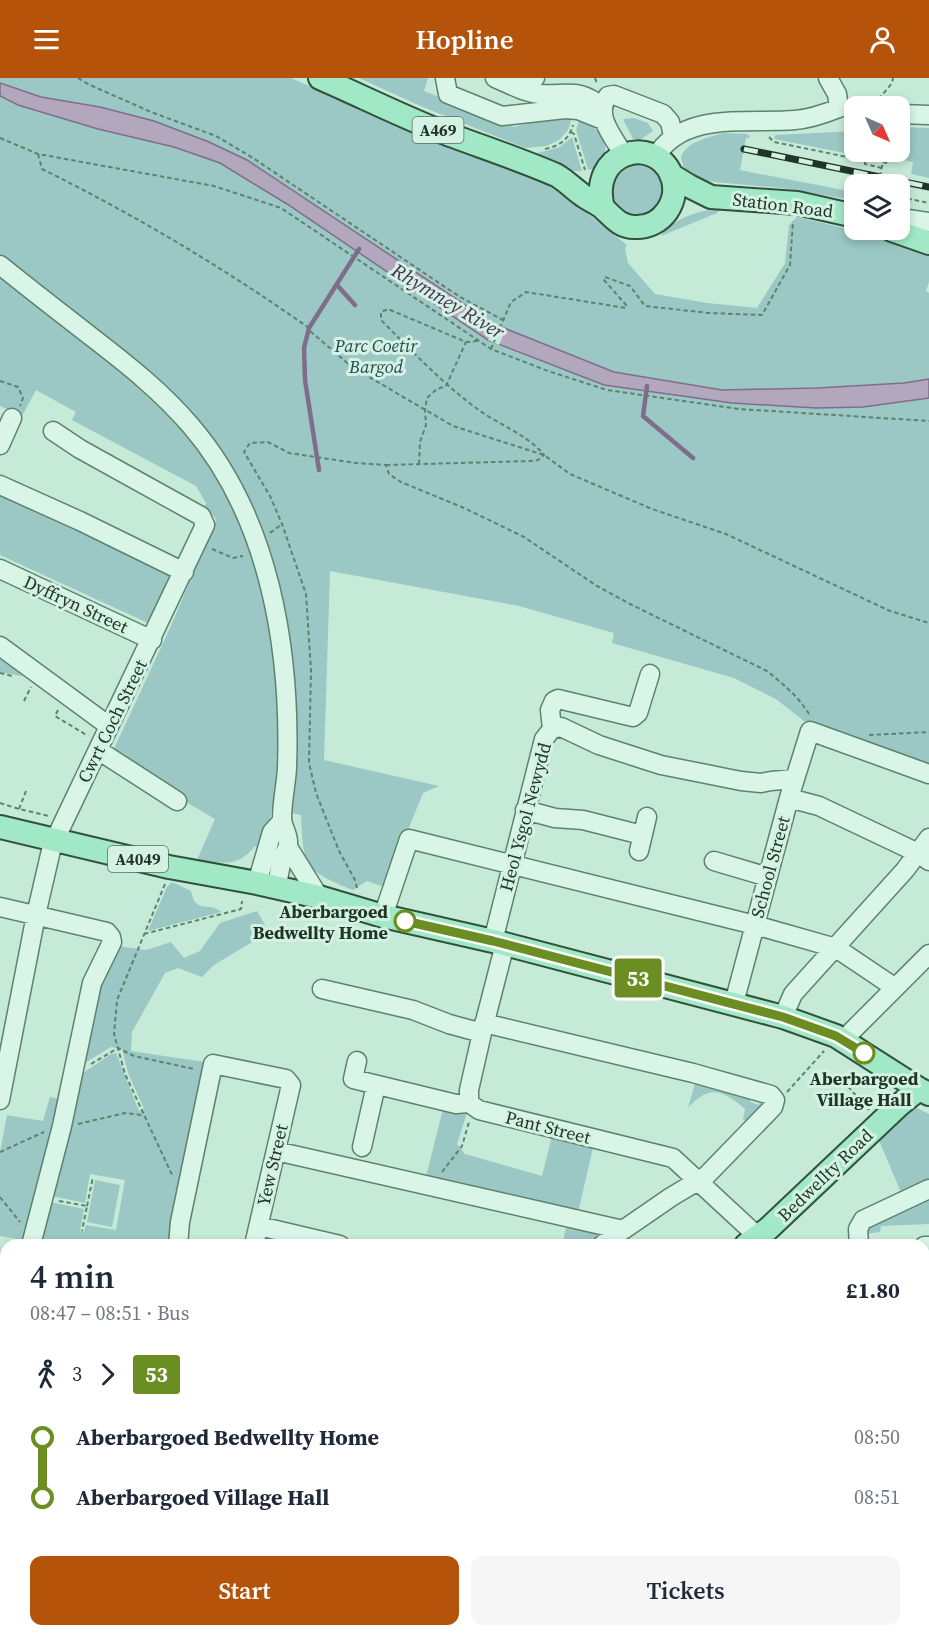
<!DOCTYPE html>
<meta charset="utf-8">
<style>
:root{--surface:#fff;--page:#f6f6f7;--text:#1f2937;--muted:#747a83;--accent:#b45309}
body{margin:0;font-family:"Source Serif 4",serif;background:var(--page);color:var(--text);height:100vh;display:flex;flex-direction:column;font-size:22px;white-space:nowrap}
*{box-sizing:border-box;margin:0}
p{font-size:20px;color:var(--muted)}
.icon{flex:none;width:33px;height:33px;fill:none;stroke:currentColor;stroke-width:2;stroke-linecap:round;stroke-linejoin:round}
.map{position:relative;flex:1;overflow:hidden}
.drawer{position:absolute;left:0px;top:1161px;width:930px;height:398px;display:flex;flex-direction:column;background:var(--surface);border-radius:18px 18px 0 0;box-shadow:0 3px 9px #0003}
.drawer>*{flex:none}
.badge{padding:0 12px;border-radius:4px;font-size:21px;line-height:39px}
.needle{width:39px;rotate:135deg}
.tools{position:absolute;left:844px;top:18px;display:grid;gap:12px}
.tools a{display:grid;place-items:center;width:66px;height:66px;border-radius:12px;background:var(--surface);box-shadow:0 3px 9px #0003;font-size:30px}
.map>.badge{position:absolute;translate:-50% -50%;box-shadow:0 0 0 3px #fff}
.legs{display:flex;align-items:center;gap:9px;height:66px;padding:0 30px;font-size:20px}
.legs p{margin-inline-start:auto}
.summary{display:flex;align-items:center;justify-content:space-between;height:102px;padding:0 30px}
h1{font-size:33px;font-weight:600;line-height:45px}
.primary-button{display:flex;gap:12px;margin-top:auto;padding:12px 30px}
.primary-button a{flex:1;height:69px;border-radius:12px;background:var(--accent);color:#fff;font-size:24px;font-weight:600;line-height:69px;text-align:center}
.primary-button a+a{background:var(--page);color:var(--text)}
ul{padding:0 30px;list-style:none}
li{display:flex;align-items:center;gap:21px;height:60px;font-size:22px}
li i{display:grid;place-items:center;width:9px;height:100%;margin:0 8px;background:currentColor}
li i::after{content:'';width:15px;height:15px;margin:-8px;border:4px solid;border-radius:50%;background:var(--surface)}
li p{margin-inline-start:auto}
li:first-child i{background:linear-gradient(#0000 50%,currentColor 0)}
li:last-child i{background:linear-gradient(currentColor 50%,#0000 0)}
header{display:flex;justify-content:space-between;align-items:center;height:78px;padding:0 30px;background:var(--accent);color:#fff;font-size:27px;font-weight:600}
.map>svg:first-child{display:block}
.green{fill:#9bc7c4}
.water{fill:#b3a7be;stroke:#7f6e8b;stroke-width:1.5}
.pier{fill:#c6ead8}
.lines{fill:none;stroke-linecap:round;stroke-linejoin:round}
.stream{stroke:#7f6e8b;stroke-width:4.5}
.minor-casing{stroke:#5d836b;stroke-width:21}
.major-casing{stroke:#31513a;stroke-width:26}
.path{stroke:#5d836b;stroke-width:2;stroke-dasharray:4.5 3;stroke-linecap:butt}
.minor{stroke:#d8f5e7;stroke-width:18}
.major{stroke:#a1e9c6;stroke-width:22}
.rail-casing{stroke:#203526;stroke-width:7}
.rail{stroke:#d4f2e4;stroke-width:4.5;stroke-dasharray:14;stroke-linecap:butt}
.path-bridge{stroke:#5d836b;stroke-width:2;stroke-dasharray:4.5 3;stroke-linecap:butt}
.line-1-casing{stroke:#fff;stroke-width:14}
.line-1{stroke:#6b8e23;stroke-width:9}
.stop-1-dot{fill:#fff;stroke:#6b8e23;stroke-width:3}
.labels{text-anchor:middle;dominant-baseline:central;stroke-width:6;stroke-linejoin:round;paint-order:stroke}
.shield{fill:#d4f2e4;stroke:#566e5f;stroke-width:1.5}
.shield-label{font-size:16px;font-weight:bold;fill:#203526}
.street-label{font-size:18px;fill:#203526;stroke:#d4f2e4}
.park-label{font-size:18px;font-style:italic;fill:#284c4f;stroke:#d4f2e4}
.stop-label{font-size:18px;font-weight:bold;fill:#203526;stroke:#d4f2e4;text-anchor:end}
.water-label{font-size:20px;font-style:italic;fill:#4b3053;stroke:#d4f2e4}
</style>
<header><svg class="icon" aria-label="menu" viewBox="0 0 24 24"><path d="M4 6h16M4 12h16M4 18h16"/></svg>Hopline<svg class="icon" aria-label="person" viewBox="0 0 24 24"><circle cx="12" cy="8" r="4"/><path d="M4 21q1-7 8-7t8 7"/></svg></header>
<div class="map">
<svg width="929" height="1558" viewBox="0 0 929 1558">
<rect width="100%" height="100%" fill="#c6ead8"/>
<path class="green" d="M0 0H291L446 68 546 106 581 130 627 167 625 170 628 185 655 216 707 225 757 230 785 185 789 147 797 139 848 151 929 176V204L926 213 929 215V301L904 305 894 325 929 320V689L870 667 851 657 804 643 776 621 734 600 612 565 614 555 519 528 330 493 324 682 439 708 423 715 385 809 367 803 353 812C304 793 303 787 301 737L272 731 268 748 259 770 255 768C238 790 222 785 197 782L215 741 181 721 113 673 170 550 216 442 214 438 203 433 206 425 196 408 72 342 76 334 36 312 22 338 0 328Z
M359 0H428L424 13 514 49 557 38 572 39 568 52 559 62 546 68 525 70 418 27Z
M580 40C602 51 619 76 590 92L588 91 576 52Z
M634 40 648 45 653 53 640 62 633 61 623 41Z
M900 49 929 50V100L911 96 913 84 886 78V74H900Z
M855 53V64H853L850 76 774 61 775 57Z
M723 55 748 56 750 60H746L740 92 854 114 853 122 782 110 714 104 699 101 684 92 681 79C687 63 708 60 723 55Z
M572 59 582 93H568L534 76 560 69Z
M643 84 656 91 666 111 659 132 632 141 613 129 611 100 621 89Z
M721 131 717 135 661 158C673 140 700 132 721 131Z
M0 413 173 495 148 545 0 477Z
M0 575 39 601 0 594Z
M172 804 191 813C195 837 210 823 221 834L148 853 167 809Z
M257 833 269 854 214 887 202 899 178 890 165 895 132 954 131 973 211 985 173 1167H35L45 1123 84 1131 80 1153 84 1154 86 1147 116 1152 125 1102 90 1096 85 1125 47 1117 77 999 111 976 116 975 139 1033 144 1031 128 995 122 971 111 969 83 986 96 908 118 868 146 872 171 864 184 880 200 873 220 845Z
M696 1002 752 1016 750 1024 759 1027 761 1019 765 1021V1026L751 1043 743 1042 745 1031C723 1012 709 1006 688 1030Z
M50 1019 64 1022 28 1163 0 1158V1074L7 1037 43 1043Z
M917 1030 929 1036V1106L903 1119 878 1060 908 1032Z
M443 1031 467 1035 457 1066 465 1076 542 1098 552 1058 593 1070 576 1143 605 1153 595 1167H562L569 1137 425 1103Z
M95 1102 120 1107 112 1149 87 1144Z
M929 1118V1146L881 1148 880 1154 866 1156 867 1145Z
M0 1318 6 1319V1552L331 1553V1558H0Z
M571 1553H617L615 1558H568Z"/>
<path class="water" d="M0 5 41 19 100 29 154 43 209 64 247 82 494 246 614 294 722 312 817 310 904 305 929 301V320L863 329 816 330 732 325 604 307 488 262 287 126 220 85 174 69 98 51 18 27 0 18Z"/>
<path class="pier" d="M494 246 506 251 499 267 488 262Z"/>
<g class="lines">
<path class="stream" d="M337 207 355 227
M647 308 643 338 693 380
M319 392 305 302 304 270 309 250 359 171"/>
<g class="minor-casing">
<path id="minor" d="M445 0 448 16 502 38 565 31 578 32 603 42
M495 0C509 6 525 15 540 16 565 18 581 9 602 30
M828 0 837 16 839 30
M512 7 515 3 535 0
M900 36 929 37
M624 77C614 60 593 37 608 18L614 17 663 36 670 44 673 58
M655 80C682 32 749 46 795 42 810 41 824 36 839 30
M900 149 908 141 929 144
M0 187C31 212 62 236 93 260 128 287 162 314 191 348 270 440 291 572 287 690 286 707 282 724 282 740 282 749 289 756 288 766 288 771 285 774 283 778 280 788 279 799 276 809
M0 367 12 340
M0 407 80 443 184 494
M0 491 152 562
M0 568 109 648
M552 651 550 632 554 623 558 621 633 639 638 635 650 596
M98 672 177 723
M789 720 819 728 918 775 929 783
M525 732 555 740 583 742 642 757
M288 769 319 819
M639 773 647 739
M714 783 768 799
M257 805 272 754 282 743
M0 829 107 854 111 859 112 864 92 905 62 1048 31 1167
M383 838 409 761 755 847 836 870 894 909
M493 863 544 661 552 651 561 649 599 667 661 687 741 703 761 705 771 703 794 701
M505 866 482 955 469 1012V1025L479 1032 673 1080 767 1167
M322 911 413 932 449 946 482 955
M734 925 789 720 810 653 929 696
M783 939 793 916 905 792 929 760
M845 963 851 954 929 876
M357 983 353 1001 456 1026 469 1025
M0 1022 36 837 52 768 205 447 201 438 80 371 53 353
M362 1069 376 1007
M276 1073 623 1152 671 1119 706 1098 773 1029 775 1022 771 1017 693 995 484 945
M259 1148 340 1167
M178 1167 180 1144 213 986 286 1001 291 1007 254 1167
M602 1167 623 1152
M859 1167 858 1151 863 1142 929 1111
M924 1168H929
M0 1309 6 1310
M924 1392 929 1391
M924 1522 929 1523
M488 1552 489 1558
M556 1552 557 1558
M506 1558 522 1552
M620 1558 621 1552"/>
</g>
<g class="major-casing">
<path id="major" d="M320 0C359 17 397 36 437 52 476 67 517 80 556 97 565 102 573 110 581 116 588 122 598 125 604 131 613 139 620 149 634 149 662 151 682 122 671 96 653 56 588 74 603 130
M671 97 689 108 711 119 797 125 855 138
M892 152 929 165
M0 749 169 789 257 805 319 819 383 838 493 863 783 939 836 958 919 1011 929 1016
M746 1167 768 1151 898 1028 919 1011
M341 1552V1558"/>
</g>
<path class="path" d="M78 0 90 7 151 34 216 58 253 80 460 219 503 242
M595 0 597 6
M874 27 892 5 893 0
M571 54 574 56 585 92
M769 59 774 64 852 80 855 68
M0 60 38 76 214 108 281 130 491 271 548 293 607 312 739 331 929 343
M545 71C559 68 569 62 573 47
M38 76 42 91C135 137 224 190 309 250L311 254 352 289 453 348 544 377 570 396 652 431 726 456 890 533 929 545
M882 90 865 86V79L882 83 883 74
M900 119 929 125
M491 271 511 224 526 214 626 230V227L604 202 605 199 630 208 645 228 709 235 762 237 790 187 793 143
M0 303 18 309 23 320 20 328
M419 386 420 364 426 347 425 332 427 320 437 311 446 308 466 264
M386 387 530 383 538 382 544 377C527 356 497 346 476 330 441 304 412 273 381 242V234L388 231 466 264 479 263
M270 455 282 446
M212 471 233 480 243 478
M0 595 12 598
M24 623 31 609
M58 632 55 638 88 658
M869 657 929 654
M0 725 19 731 49 738
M19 731 26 713
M165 806 117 922 114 956 125 996 173 1099
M357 810 355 802 339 773 316 715 309 685 311 592 306 516 282 446 270 418 244 374 250 365 268 364 289 375 356 385 386 387 389 396 401 404 464 430 524 459 597 508 632 527 767 593C783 606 798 618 809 636
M144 856 241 831 242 823
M91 986 118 970 134 978 194 991
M843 1003 869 1032
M787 1014 824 973
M78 1046 125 1035 142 1037
M0 1074 44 1054
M442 1094 462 1068 469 1044
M0 1119 20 1144
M59 1123 87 1128 82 1153
M87 1128 93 1099
M924 1242H929
M0 1410 6 1414"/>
<use href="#minor" class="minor"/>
<use href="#major" class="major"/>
<g class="rail-casing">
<path id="rail" d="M744 71 929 109"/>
</g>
<use href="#rail" class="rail"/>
<path class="path-bridge" d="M878 106 883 84 887 85"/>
</g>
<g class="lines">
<g class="line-1-casing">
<path id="line-1" d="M405 843 493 863 783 939 836 958 864 975"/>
</g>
<use href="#line-1" class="line-1"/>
</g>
<g class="stop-1-dot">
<circle cx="405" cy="843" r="10"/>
<circle cx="864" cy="975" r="10"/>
</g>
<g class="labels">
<g class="shield">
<rect x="412.5" y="39" width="51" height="26" rx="4.5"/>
<rect x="108" y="768" width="60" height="26" rx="4.5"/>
</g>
<g class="shield-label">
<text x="438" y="52">A469</text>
<text x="138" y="781">A4049</text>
</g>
<g class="street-label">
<text transform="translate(783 127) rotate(7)">Station Road</text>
<text transform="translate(76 526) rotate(25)">Dyffryn Street</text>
<text transform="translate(112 643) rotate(-64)">Cwrt Coch Street</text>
<text transform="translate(525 739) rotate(-75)">Heol Ysgol Newydd</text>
<text transform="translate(770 789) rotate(-75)">School Street</text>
<text transform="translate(548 1049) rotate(14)">Pant Street</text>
<text transform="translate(272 1087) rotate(-77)">Yew Street</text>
<text transform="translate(825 1097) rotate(-44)">Bedwellty Road</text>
</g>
<g class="park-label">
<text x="376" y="267">Parc Coetir<tspan x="376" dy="21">Bargod</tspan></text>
</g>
<g class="stop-label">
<text x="388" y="833">Aberbargoed<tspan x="388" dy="21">Bedwellty Home</tspan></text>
<text x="864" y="1000" text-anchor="middle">Aberbargoed<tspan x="864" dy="21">Village Hall</tspan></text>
</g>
<g class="water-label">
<text transform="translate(448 223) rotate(31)">Rhymney River</text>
</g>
</g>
</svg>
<div class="tools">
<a><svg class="needle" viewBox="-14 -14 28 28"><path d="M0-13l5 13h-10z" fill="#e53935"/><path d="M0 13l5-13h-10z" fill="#747a83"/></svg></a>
<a><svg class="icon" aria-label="layers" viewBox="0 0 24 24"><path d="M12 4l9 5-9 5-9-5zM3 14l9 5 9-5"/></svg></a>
</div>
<b class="badge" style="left:638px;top:900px;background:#6b8e23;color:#fff">53</b>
<section class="drawer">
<div class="summary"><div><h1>4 min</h1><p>08:47 – 08:51 · Bus</p></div><b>£1.80</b></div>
<div class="legs"><svg class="icon" aria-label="walk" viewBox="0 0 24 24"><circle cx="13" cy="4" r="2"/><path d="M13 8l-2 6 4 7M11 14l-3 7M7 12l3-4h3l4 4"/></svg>3<svg class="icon" aria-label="forward" viewBox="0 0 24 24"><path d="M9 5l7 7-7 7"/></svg><b class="badge" style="background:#6b8e23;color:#fff">53</b></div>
<ul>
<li><i style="color:#6b8e23"></i><b>Aberbargoed Bedwellty Home</b><p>08:50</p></li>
<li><i style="color:#6b8e23"></i><b>Aberbargoed Village Hall</b><p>08:51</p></li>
</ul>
<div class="primary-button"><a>Start</a><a>Tickets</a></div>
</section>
</div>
